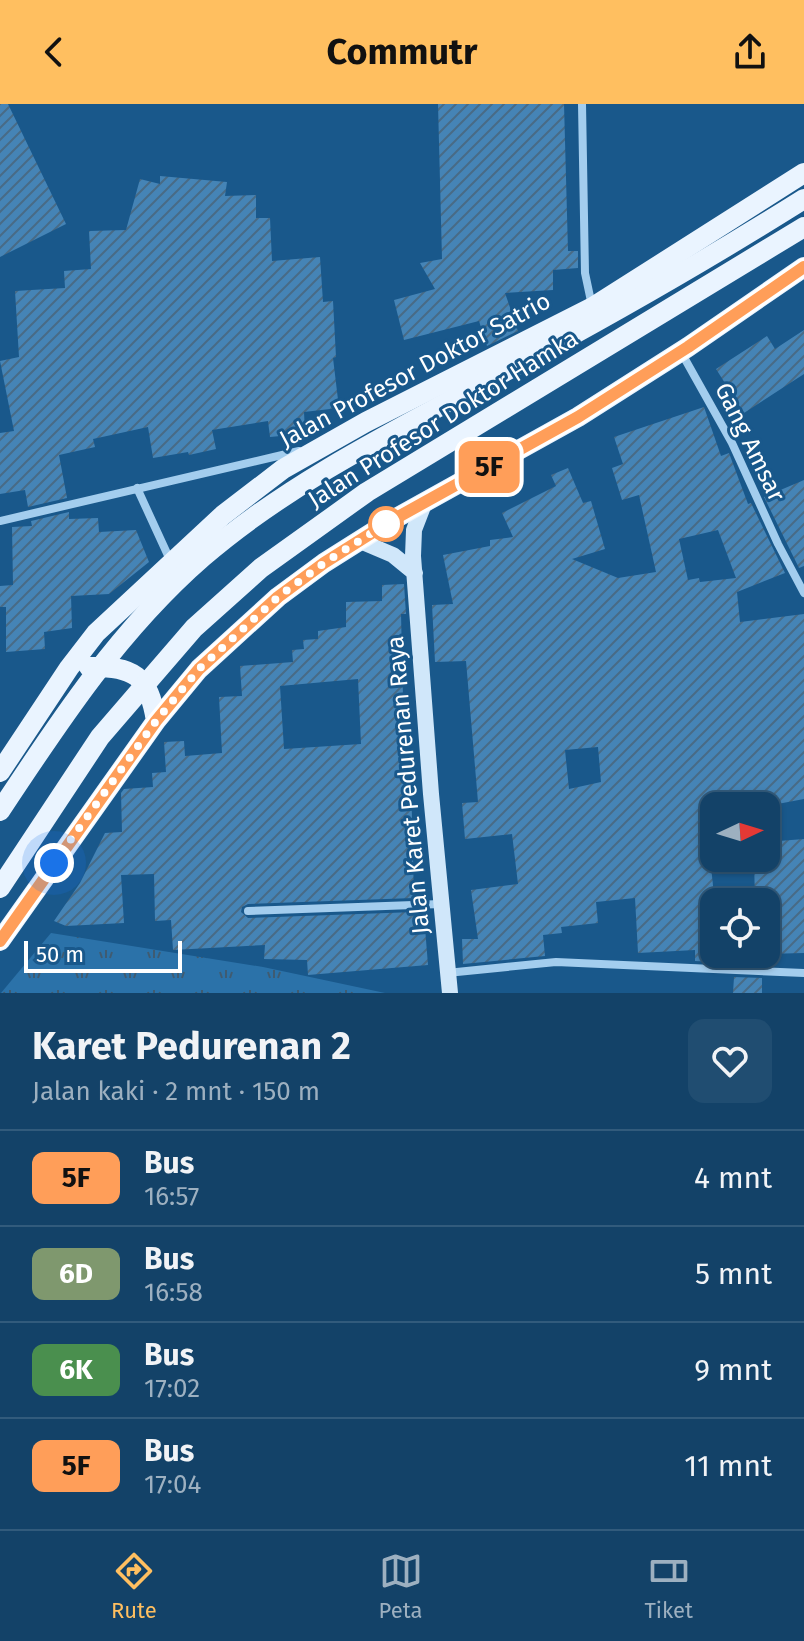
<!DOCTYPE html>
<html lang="id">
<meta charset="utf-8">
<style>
:root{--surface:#134268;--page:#204d71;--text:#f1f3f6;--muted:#9db0c0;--line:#325b7c;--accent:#ffbf60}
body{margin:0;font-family:"Fira Sans",sans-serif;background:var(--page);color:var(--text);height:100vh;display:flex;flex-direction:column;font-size:30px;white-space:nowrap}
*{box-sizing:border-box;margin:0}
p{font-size:26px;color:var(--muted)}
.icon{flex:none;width:44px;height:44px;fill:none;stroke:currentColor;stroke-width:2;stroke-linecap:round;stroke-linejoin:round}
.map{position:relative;height:889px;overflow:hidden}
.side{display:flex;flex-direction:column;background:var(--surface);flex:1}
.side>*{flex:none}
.badge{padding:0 16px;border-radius:12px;font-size:28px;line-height:52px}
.needle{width:52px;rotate:86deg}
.buttons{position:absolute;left:700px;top:688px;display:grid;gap:16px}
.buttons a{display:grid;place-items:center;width:80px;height:80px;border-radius:16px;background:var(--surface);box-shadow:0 2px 6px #0004,0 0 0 2px var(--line);font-size:40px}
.scale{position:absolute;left:24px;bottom:20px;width:158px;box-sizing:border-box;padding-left:8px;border:4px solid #fff;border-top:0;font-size:22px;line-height:28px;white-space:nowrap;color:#fff;-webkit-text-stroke:6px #19588b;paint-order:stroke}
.you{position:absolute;width:40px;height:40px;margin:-20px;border:6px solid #fff;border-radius:50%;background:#1a73e8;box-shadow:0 0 0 12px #1a73e833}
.map>.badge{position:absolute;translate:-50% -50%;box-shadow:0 0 0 4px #fff}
.round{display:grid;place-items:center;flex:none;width:84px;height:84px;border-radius:16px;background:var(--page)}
.summary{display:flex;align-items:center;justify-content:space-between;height:136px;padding:0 32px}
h1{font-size:38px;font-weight:700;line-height:60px}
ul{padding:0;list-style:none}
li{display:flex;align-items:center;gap:24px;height:96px;padding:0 32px;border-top:2px solid var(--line)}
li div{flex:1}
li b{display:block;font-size:30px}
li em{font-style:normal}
li .badge{min-width:88px;font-weight:700;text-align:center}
header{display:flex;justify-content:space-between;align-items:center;height:104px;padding:0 32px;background:var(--accent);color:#111;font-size:36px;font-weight:700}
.tabs{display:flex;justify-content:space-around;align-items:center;height:112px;border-top:2px solid var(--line);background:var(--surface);font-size:22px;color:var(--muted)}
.tabs a{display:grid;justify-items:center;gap:4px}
.tabs .active{color:var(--accent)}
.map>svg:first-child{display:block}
.grass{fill:url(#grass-tufts)}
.building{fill:url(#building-hatch);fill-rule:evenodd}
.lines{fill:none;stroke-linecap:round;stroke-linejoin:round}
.street{stroke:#a3cdee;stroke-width:8}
.secondary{stroke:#d0e7fa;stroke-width:16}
.primary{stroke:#eaf4ff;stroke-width:20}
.primary-bridge{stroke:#eaf4ff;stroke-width:20}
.line-casing{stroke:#fff;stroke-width:18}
.line{stroke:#ff9e59;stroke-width:12}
.walk{stroke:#fff;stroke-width:8;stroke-dasharray:0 14.4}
.stop-dot{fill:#fff;stroke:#ff9e59;stroke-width:4}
.labels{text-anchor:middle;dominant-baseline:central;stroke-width:6;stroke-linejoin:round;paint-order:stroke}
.street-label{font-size:24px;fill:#fff;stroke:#19588b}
</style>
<header><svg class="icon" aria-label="back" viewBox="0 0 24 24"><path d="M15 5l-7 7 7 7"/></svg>Commutr<svg class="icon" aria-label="share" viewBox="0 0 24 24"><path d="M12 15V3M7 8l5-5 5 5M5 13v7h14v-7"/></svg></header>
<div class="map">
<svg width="804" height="889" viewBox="0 0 804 889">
<defs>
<pattern id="grass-tufts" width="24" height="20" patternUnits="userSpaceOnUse" patternTransform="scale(2)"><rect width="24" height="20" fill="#2b72a9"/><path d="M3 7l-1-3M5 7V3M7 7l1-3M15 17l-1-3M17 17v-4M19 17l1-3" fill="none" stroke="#3f5b71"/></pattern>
<pattern id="building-hatch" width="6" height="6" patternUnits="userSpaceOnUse" patternTransform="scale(2)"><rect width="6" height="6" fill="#4584b6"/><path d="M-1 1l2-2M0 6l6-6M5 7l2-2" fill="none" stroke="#486b86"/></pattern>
</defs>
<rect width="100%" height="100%" fill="#19588b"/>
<path class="grass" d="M51 829 263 863 385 889H1Z"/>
<path class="building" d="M0 0H8L66 120 0 153Z
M438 0H564L568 147H578V164L553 166V186L505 189 518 227 487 242 479 217 404 236 394 196 435 185 420 159 442 155Z
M160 72 227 78 225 92 256 91V114H270L272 157 320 153 323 198 333 197 336 253 333 254 339 304 304 308 305 328 291 329V331L270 333 268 317 212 326 216 345 189 351 188 348 153 354 148 323 93 335 95 343 59 351 67 394 28 403 25 386 0 390V329L14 327 0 257 19 253 15 187 65 184 64 167 91 165 89 127 126 126 140 75 160 80Z
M804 226V270L744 309 716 265 767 232 775 245Z
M704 303 721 352 729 349 748 400 751 399 785 469 737 488 740 518 804 510V695L767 702H714V714L706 715 714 791V858L695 857V846L638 849 635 794 596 798 598 819 561 823 562 829 543 831 545 852 463 860 462 835H478L471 786 518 780 512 730 465 735 462 699 478 698 466 557 435 558 432 501 453 500 443 451 490 442V436L513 433 502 409 556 382 551 371 568 364 583 399 591 397 605 445 572 455 618 474 656 468 639 391 622 396 612 364 623 360 614 333ZM718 426 736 474 700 478 699 474 688 476 679 435ZM598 643 601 678 569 685 565 646Z
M804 376V462L799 464 764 393Z
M69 408V415L98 414 99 428 136 426 149 458 109 490 71 492 72 524 44 528 45 545 6 548V503H0V482L13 481 12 423 32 422 31 417Z
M404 480 406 510H401L405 676H411L414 794 248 800 242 803 241 808 248 814 415 808V812L424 811 428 861 308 871 307 856 264 855 265 841 173 846 171 816 155 817 154 770 121 771 124 819 66 822 54 817 80 779 105 729 122 728 121 689 124 685 153 683 152 669 166 668 164 638 184 637 185 652 222 649 219 593 242 592 240 562 293 558 292 546 304 545 303 536 318 535V527L346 523V498L382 497V481ZM358 575 361 640 284 645 280 582Z
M804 735V849L766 850V798H755L754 754H766V738Z
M736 850H761V860L735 859Z
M734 873 762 874V889H733Z"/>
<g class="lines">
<path class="street" d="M582 0 585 169 592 202
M681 248 732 339 778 440 804 489
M137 384 171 458
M0 417 299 347
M248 807 441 800
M447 869 556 858 804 869"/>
<path class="secondary" d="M424 400 414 426 413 452 431 690 450 889
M360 437 393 451 415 469"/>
<path class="primary" d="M89 563C133 562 149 571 156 617
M0 668 69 564 96 529 223 411 283 365 366 318 593 203 804 69
M0 837 156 617 199 565 278 493 324 459 389 418 578 313 688 243 804 163"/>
<path class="primary-bridge" d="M0 707C60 616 120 525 203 453 291 377 404 322 506 267 607 213 707 156 804 95
M0 784 100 633 194 524 261 464 367 388 804 123"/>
</g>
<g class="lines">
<g class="line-casing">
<path id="line" d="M0 837 156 617 199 565 278 493 324 459 389 418 578 313 688 243 804 163"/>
</g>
<use href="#line" class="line"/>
<path class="walk" d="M54 759 156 617 199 565 278 493 324 459 389 418 386 420"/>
</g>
<circle class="stop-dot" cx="386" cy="420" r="16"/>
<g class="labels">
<g class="street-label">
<text transform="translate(415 266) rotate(-28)">Jalan Profesor Doktor Satrio</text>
<text transform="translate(443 315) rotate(-32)">Jalan Profesor Doktor Hamka</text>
<text transform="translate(750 338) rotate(64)">Gang Amsar</text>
<text transform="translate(408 681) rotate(-95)">Jalan Karet Pedurenan Raya</text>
</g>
</g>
</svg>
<div class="buttons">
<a><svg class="needle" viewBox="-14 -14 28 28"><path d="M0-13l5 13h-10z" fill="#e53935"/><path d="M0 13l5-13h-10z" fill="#9db0c0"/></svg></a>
<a><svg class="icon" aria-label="locate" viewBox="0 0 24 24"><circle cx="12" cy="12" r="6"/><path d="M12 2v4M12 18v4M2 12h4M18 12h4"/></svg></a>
</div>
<div class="scale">50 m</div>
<div class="you" style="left:54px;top:759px"></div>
<b class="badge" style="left:489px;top:363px;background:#ff9e59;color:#111">5F</b>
</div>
<section class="side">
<div class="summary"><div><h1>Karet Pedurenan 2</h1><p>Jalan kaki · 2 mnt · 150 m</p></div><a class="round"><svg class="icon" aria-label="heart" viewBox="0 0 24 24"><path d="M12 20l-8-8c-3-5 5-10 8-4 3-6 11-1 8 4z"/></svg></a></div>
<ul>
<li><span class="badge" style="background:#ff9e59;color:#111">5F</span><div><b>Bus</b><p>16:57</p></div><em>4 mnt</em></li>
<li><span class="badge" style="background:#7f986e;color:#fff">6D</span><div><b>Bus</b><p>16:58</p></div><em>5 mnt</em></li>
<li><span class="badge" style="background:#4a8f4e;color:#fff">6K</span><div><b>Bus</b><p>17:02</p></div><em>9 mnt</em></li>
<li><span class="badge" style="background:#ff9e59;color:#111">5F</span><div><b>Bus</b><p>17:04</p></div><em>11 mnt</em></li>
</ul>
</section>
<nav class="tabs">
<a class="active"><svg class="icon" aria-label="directions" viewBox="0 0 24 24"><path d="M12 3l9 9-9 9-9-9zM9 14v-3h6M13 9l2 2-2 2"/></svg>Rute</a>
<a><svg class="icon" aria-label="map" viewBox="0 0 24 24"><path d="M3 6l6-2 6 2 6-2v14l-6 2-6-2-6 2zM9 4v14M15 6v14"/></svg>Peta</a>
<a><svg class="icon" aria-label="tickets" viewBox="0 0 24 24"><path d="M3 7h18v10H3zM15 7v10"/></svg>Tiket</a>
</nav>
